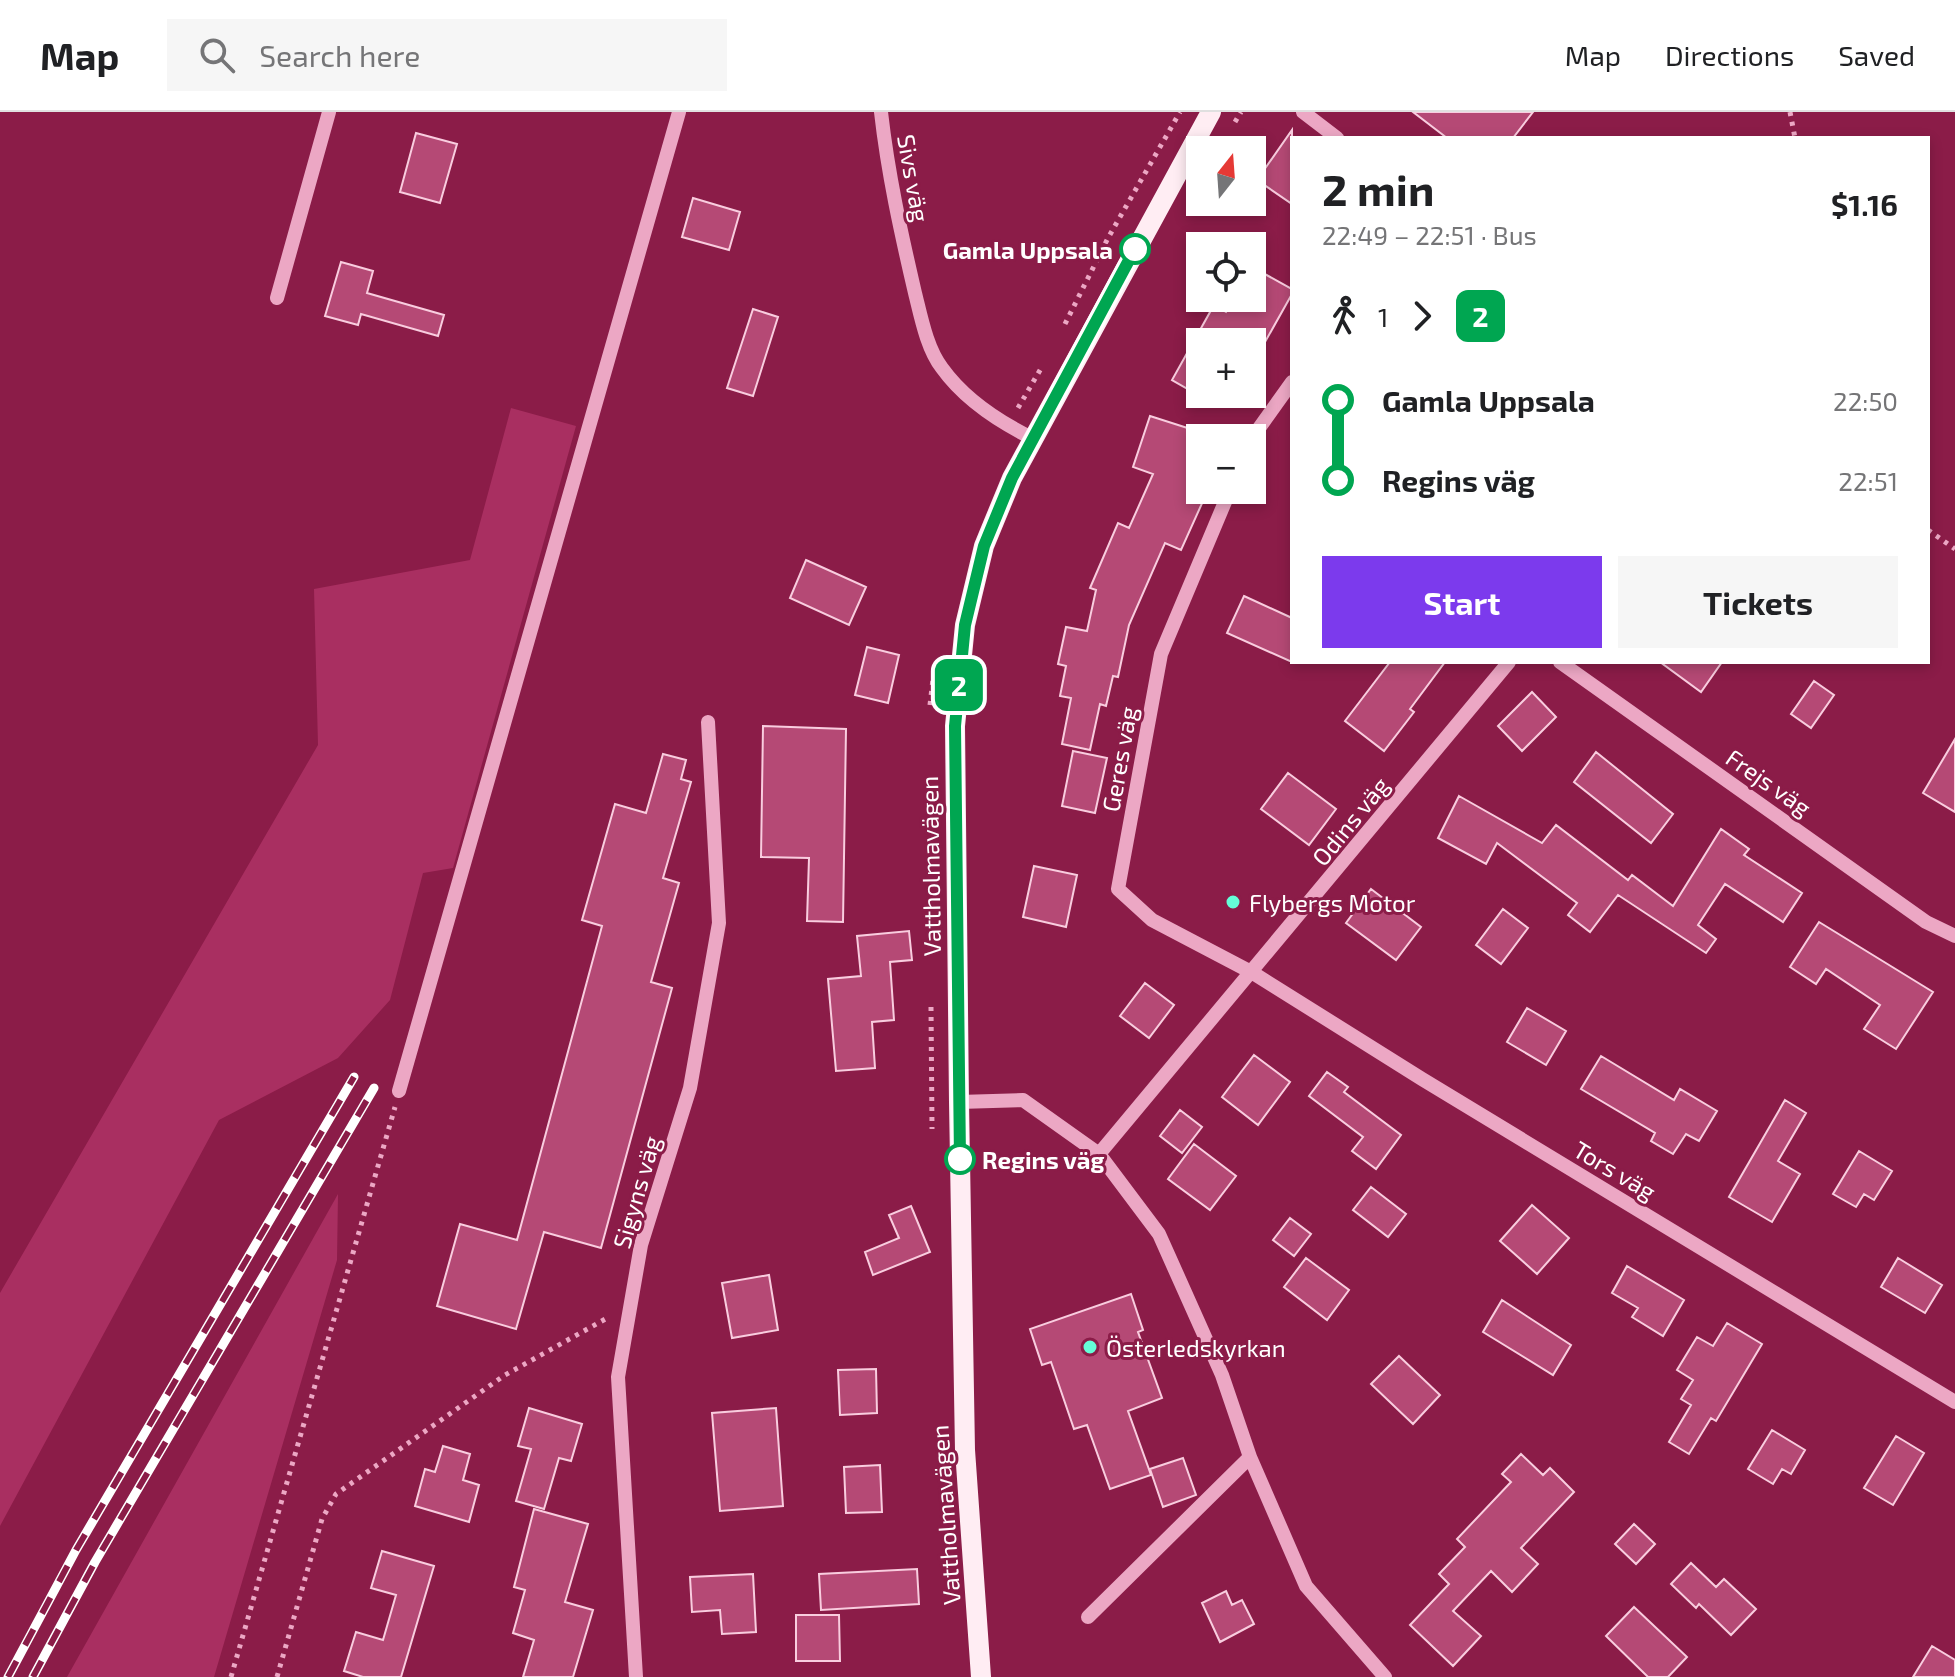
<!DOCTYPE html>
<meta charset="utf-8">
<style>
:root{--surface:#fff;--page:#f6f6f6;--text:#202124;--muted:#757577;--line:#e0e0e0;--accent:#7c3aed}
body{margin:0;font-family:"Exo 2",sans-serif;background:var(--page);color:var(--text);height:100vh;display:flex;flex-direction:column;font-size:30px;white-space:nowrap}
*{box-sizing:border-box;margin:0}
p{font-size:26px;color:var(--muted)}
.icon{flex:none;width:44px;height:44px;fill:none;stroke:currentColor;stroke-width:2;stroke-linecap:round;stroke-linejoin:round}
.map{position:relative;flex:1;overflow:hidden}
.panel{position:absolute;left:1290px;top:24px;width:640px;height:528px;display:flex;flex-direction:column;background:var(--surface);border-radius:0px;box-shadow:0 4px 12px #0003}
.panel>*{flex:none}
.badge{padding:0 16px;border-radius:12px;font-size:28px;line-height:52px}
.needle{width:52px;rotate:17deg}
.controls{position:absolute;left:1186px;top:24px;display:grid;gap:16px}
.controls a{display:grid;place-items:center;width:80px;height:80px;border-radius:0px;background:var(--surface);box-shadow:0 4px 12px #0003;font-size:40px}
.map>.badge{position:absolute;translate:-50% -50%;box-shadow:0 0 0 4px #fff}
.legs{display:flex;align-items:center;gap:12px;height:88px;padding:0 32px;font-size:26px}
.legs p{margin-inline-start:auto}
.head{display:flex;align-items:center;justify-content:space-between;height:136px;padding:0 32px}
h1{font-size:44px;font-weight:700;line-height:60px}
.button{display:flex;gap:16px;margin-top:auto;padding:16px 32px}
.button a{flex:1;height:92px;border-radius:0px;background:var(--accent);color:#fff;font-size:32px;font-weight:700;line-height:92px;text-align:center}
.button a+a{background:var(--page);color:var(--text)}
ul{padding:0 32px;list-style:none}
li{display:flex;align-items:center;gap:28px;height:80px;font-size:30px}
li i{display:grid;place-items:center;width:12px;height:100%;margin:0 10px;background:currentColor}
li i::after{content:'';width:20px;height:20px;margin:-10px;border:6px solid;border-radius:50%;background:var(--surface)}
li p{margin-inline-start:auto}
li:first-child i{background:linear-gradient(#0000 50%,currentColor 0)}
li:last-child i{background:linear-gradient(currentColor 50%,#0000 0)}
header{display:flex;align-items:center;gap:48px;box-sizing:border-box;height:112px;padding:0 40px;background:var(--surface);border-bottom:2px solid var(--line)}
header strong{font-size:38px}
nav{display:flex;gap:44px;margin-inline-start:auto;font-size:28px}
.search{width:560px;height:72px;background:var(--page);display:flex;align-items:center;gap:20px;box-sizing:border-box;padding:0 28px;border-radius:0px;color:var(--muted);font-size:30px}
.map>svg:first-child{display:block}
.green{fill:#a92f61}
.building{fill:#b54975;stroke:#f9cddf;stroke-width:2}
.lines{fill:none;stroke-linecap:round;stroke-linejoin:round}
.path{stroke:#eca7c4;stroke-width:5;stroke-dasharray:4 6;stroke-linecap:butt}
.minor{stroke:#eca7c4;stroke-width:14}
.major{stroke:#ffedf3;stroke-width:20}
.rail-casing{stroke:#fff;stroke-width:9}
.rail{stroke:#8b1c48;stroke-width:6;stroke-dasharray:18;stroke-linecap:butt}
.line-1-casing{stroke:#fff;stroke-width:18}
.line-1{stroke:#00a651;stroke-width:12}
.stop-1-dot{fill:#fff;stroke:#00a651;stroke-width:4}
.poi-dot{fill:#65fdd7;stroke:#8b1c48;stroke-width:3}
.labels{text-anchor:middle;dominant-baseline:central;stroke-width:6;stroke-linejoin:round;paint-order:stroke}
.street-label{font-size:24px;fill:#fff;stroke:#8b1c48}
.stop-label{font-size:24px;font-weight:bold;fill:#fff;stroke:#8b1c48;text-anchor:end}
.poi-label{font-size:24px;fill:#fff;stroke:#8b1c48;text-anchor:start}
</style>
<header>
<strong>Map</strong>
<div class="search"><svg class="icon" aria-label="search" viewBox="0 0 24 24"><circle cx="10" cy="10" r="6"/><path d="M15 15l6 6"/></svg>Search here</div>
<nav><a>Map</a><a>Directions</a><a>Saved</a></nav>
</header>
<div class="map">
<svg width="1955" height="1565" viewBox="0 0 1955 1565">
<rect width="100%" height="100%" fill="#8b1c48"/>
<path class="green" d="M511 296 576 314 453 756 423 761 390 888 338 946 219 1008 0 1414V1181L318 633 314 477 470 448Z
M338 1082 337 1148 214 1565H67Z"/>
<path class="building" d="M1413 0H1533L1513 26H1447Z
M1292 18V92L1257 68Z
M416 21 457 32 440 91 400 80Z
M693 86 740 100 729 138 682 125Z
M341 150 373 159 367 181 444 203 438 224 361 202 358 213 325 204Z
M1252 155 1292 177V182L1265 230H1200V284L1172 268 1214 193 1226 200 1234 186H1252Z
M753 197 778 205 753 284 727 276Z
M1150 304 1200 320V378H1208L1181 438 1165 431 1129 513 1118 565 1113 564 1106 594 1100 592 1090 638 1062 632 1071 586 1060 584 1066 554 1058 552 1066 515 1087 519 1096 478 1090 476 1118 411 1129 416 1153 362 1133 355Z
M806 448 866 475 849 513 790 486Z
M1244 484 1292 506V550L1227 521Z
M867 535 899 543 888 591 855 583Z
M1390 550H1445L1410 597 1414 600 1384 639 1345 609Z
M1660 550H1722L1701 580Z
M1814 569 1834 583 1811 616 1791 602Z
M1532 580 1556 605 1522 639 1498 614Z
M763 614 846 617 843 810 807 809 809 746 761 745Z
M1955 627V700L1923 681Z
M1073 639 1107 646 1095 701 1062 694Z
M1596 640 1673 702 1651 731 1574 670Z
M663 642 686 648 681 667 691 670 663 766 679 771 651 870 672 876 601 1136 544 1120 516 1217 437 1194 460 1112 517 1128 602 814 582 808 615 692 646 701Z
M1288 661 1336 697 1309 733 1261 697Z
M1459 684 1542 731 1556 713 1628 768 1632 763 1673 794 1721 717 1749 737 1744 743 1802 781 1783 810 1725 772 1698 813 1716 827 1706 841 1618 783 1590 820 1568 803 1577 791 1497 731 1486 752 1438 726Z
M1034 754 1077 763 1066 815 1023 805Z
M1371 777 1421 815 1396 848 1346 811Z
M1503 797 1528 816 1501 852 1476 833Z
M1819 810 1933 880 1896 937 1864 917 1880 893 1826 857 1816 872 1790 855Z
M909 819 912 848 890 850 894 908 872 910 875 956 836 959 828 867 861 864 857 824Z
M1145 871 1174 893 1149 926 1120 904Z
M1527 896 1566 919 1546 953 1507 930Z
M1254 943 1290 970 1258 1013 1222 985Z
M1601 944 1674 988 1680 977 1717 999 1699 1029 1686 1022 1673 1042 1651 1029 1655 1021 1581 977Z
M1327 960 1348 975 1344 980 1401 1023 1376 1057 1352 1039 1363 1025 1309 984Z
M1785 988 1806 1001 1778 1049 1800 1062 1772 1110 1729 1085Z
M1180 998 1202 1015 1182 1041 1160 1024Z
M1194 1032 1236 1064 1210 1098 1168 1067Z
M1859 1039 1892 1059 1874 1088 1864 1082 1856 1095 1833 1082Z
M1371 1075 1406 1102 1388 1125 1353 1098Z
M1532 1093 1569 1126 1537 1162 1500 1129Z
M911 1094 930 1140 873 1163 865 1140 899 1126 889 1103Z
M1290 1106 1311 1122 1294 1144 1273 1128Z
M1306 1146 1349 1178 1327 1208 1284 1175Z
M1898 1146 1942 1173 1925 1201 1881 1175Z
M1627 1154 1684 1188 1663 1224 1632 1205 1638 1196 1612 1181Z
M769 1163 778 1218 732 1226 722 1171Z
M1131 1182 1143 1218 1138 1220 1162 1286 1128 1299 1151 1363 1110 1377 1087 1313 1074 1317 1051 1250 1042 1253 1030 1217Z
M1502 1188 1571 1233 1553 1263 1483 1220Z
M1727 1211 1762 1232 1716 1309 1711 1306 1689 1342 1669 1330 1691 1293 1681 1287 1693 1268 1677 1258 1697 1225 1713 1234Z
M1399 1244 1440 1283 1413 1312 1371 1272Z
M876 1257 877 1301 840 1303 838 1258Z
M529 1296 582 1312 571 1349 559 1346 544 1397 516 1389 531 1337 518 1334Z
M776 1296 783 1394 720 1399 712 1301Z
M1772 1318 1805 1338 1791 1362 1782 1357 1773 1372 1748 1357Z
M1896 1324 1924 1341 1893 1393 1864 1376Z
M443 1334 470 1342 463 1368 479 1373 469 1410 415 1394 425 1357 435 1360Z
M1521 1342 1543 1363 1550 1356 1574 1380 1521 1436 1538 1452 1512 1480 1491 1459 1453 1499 1481 1524 1453 1554 1410 1513 1449 1472 1439 1462 1465 1435 1457 1427 1511 1370 1502 1362Z
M1183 1346 1196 1383 1163 1395 1150 1357Z
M880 1353 882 1400 846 1401 844 1355Z
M534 1397 588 1412 565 1490 593 1498 573 1565H523L534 1528 513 1521 525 1478 514 1475Z
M1634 1412 1655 1432 1636 1452 1615 1432Z
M382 1439 434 1454 401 1565H363L344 1559 356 1520 383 1528 396 1483 371 1476Z
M1691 1451 1716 1475 1724 1467 1756 1497 1731 1523 1699 1492 1696 1496 1671 1472Z
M917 1457 919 1492 821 1498 819 1462Z
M753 1462 756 1520 722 1522 720 1498 692 1500 690 1465Z
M1226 1479 1232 1493 1242 1488 1254 1512 1220 1530 1202 1491Z
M1634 1495 1687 1545 1668 1565H1648L1606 1524Z
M796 1503H839L840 1549H796Z
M1932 1534 1955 1548V1565H1913Z"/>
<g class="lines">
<path class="path" d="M1790 0 1795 26
M1235 10 1241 0
M1065 212 1108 126 1180 0
M1018 296 1043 253
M1928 418 1955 437
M930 593 933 567
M931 895 932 1017
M231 1565 395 995
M277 1565 322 1407 336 1382 505 1263 609 1205"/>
<path class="minor" d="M881 0C888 62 901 121 915 181 921 205 927 237 942 256 965 288 999 310 1034 327
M1303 0 1337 26
M277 186 329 0
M1252 326 1292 270
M1230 378 1161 542 1118 777 1152 808 1253 861 1422 967 1955 1290
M1560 550 1926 810 1955 824
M399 979 679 0
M959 990 1023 988 1099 1042 1159 1122 1222 1263 1250 1345 1306 1474 1385 1565
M1099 1042 1509 550
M1088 1505 1250 1345
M636 1565 618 1265 641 1133 690 976 719 811 708 610"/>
<path class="major" d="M981 1565 965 1338 959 990 955 614 965 513 984 434 1012 366 1211 0"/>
<g class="rail-casing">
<path id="rail" d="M8 1565 76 1438 354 965
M33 1565 95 1450 374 976"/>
</g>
<use href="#rail" class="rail"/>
</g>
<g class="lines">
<g class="line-1-casing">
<path id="line-1" d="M960 1047 955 614 965 513 984 434 1012 366 1135 137"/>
</g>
<use href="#line-1" class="line-1"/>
</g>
<g class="stop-1-dot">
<circle cx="1135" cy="137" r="14"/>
<circle cx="960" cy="1047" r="14"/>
</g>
<g class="poi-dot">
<circle cx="1233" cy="790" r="8"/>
<circle cx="1090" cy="1235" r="8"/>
</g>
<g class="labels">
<g class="street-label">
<text transform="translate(914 66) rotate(80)">Sivs väg</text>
<text transform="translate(1119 647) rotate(-80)">Geres väg</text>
<text transform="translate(1769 670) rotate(35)">Frejs väg</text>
<text transform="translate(1350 709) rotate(-51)">Odins väg</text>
<text transform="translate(930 754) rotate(-91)">Vattholmavägen</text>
<text transform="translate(1615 1058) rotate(31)">Tors väg</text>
<text transform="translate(636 1080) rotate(-74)">Sigyns väg</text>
<text transform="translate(945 1403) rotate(-94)">Vattholmavägen</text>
</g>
<g class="stop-label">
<text x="1113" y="137">Gamla Uppsala</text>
<text x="982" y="1047" text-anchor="start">Regins väg</text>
</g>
<g class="poi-label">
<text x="1249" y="790">Flybergs Motor</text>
<text x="1106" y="1235">Österledskyrkan</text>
</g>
</g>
</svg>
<div class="controls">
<a><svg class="needle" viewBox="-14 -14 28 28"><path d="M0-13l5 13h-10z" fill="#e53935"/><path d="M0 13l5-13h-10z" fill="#757577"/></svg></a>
<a><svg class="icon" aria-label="locate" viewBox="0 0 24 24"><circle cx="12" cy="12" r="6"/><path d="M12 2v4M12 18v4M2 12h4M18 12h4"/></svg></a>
<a>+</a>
<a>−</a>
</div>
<b class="badge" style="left:959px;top:573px;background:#00a651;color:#fff">2</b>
<section class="panel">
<div class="head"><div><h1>2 min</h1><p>22:49 – 22:51 · Bus</p></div><b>$1.16</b></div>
<div class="legs"><svg class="icon" aria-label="walk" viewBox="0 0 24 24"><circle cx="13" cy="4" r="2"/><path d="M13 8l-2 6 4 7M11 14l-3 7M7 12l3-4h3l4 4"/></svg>1<svg class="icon" aria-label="forward" viewBox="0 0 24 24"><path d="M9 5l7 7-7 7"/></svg><b class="badge" style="background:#00a651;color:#fff">2</b></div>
<ul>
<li><i style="color:#00a651"></i><b>Gamla Uppsala</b><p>22:50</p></li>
<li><i style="color:#00a651"></i><b>Regins väg</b><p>22:51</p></li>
</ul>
<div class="button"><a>Start</a><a>Tickets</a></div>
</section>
</div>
